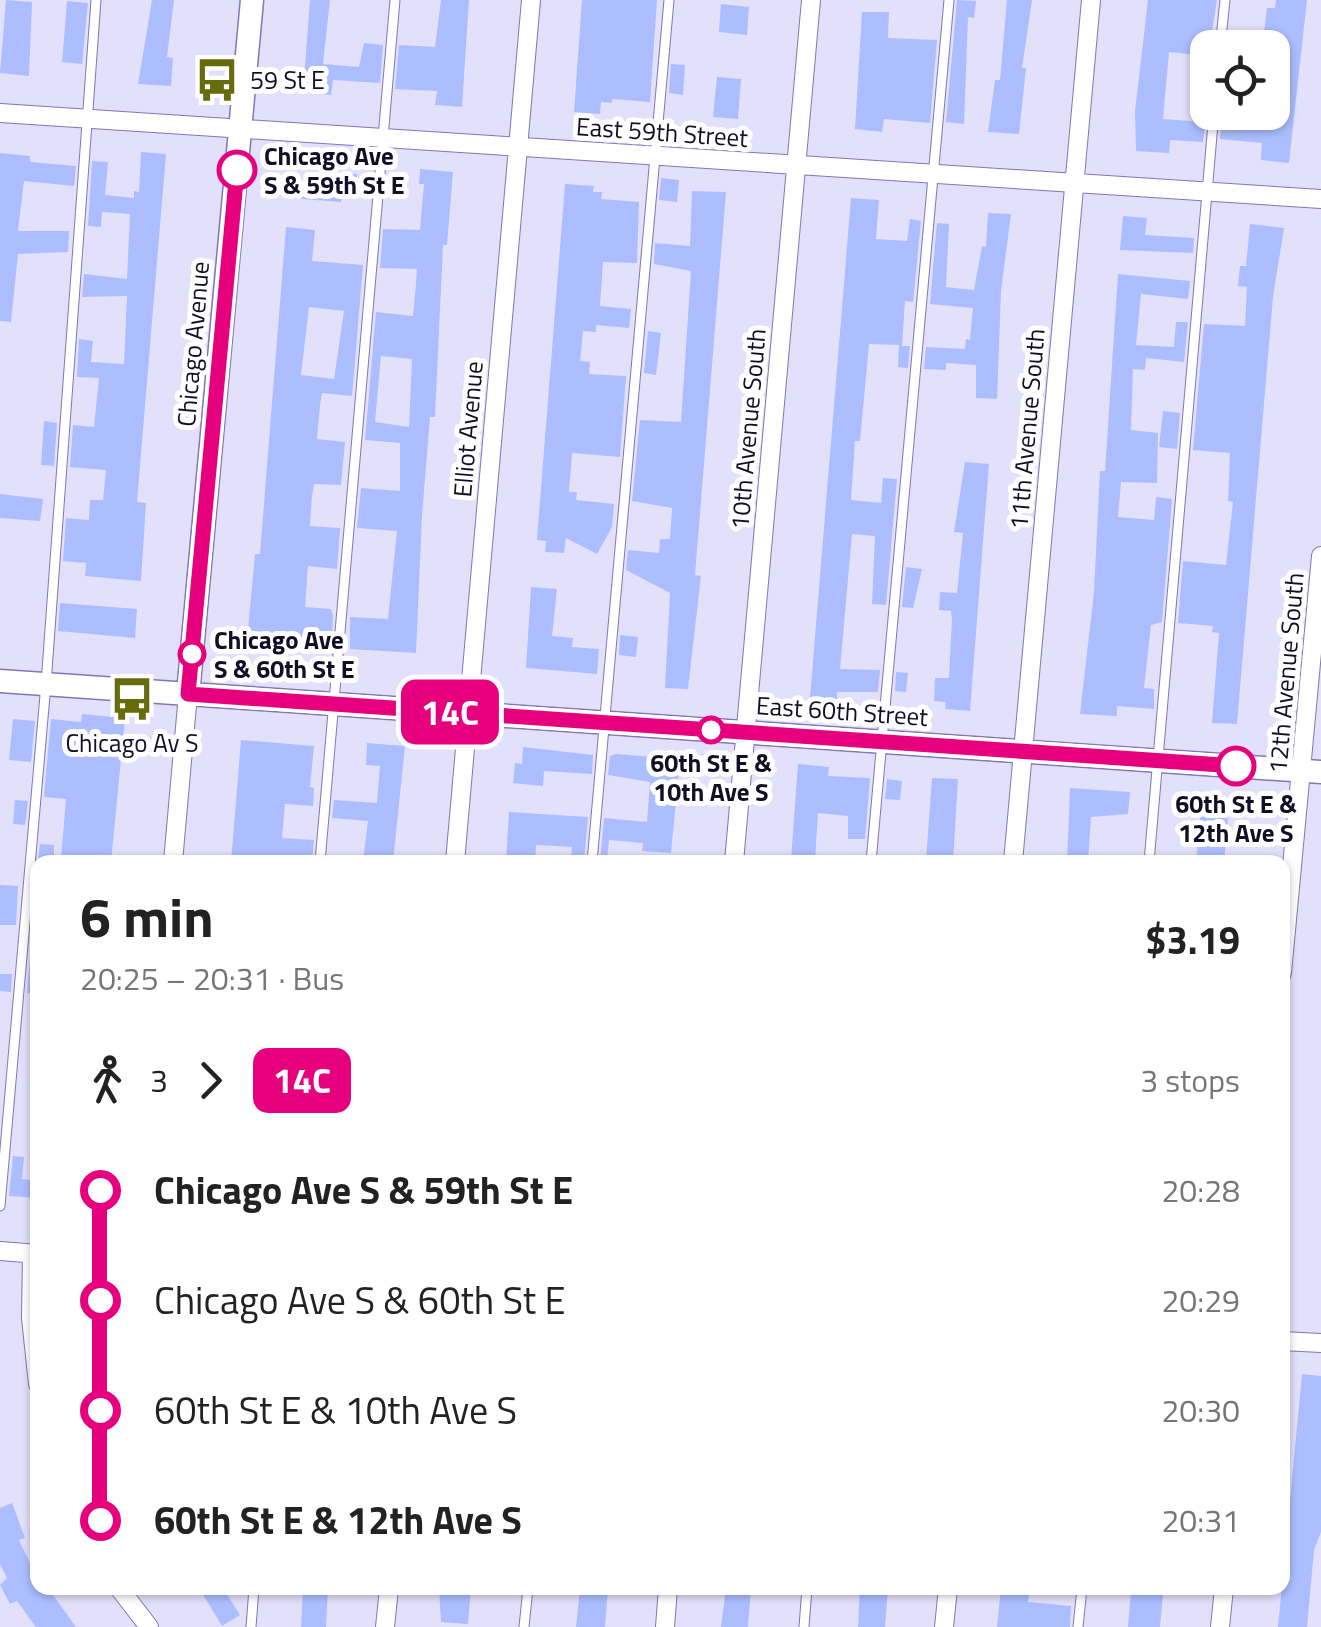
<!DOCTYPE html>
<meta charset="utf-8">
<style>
:root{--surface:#fff;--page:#f2f2f2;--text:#222;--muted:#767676}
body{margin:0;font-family:"Titillium Web",sans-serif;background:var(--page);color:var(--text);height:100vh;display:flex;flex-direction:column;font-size:38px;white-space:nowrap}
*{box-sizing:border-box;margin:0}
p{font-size:32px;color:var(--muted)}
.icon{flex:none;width:55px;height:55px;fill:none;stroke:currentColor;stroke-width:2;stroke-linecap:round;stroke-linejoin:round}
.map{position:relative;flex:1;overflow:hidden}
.drawer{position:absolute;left:30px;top:855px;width:1260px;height:740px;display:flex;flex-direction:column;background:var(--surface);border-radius:20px;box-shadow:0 2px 8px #0004}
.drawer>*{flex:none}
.badge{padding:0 20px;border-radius:15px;font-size:35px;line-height:65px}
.fabs{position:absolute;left:1190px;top:30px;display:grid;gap:20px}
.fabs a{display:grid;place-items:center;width:100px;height:100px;border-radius:20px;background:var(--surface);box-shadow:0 2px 8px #0004;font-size:50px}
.map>.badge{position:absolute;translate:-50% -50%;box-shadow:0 0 0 5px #fff}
.legs{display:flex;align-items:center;gap:15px;height:110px;padding:0 50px;font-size:32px}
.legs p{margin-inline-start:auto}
.headline{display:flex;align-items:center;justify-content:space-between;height:170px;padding:0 50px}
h1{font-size:55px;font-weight:700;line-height:75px}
ul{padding:0 50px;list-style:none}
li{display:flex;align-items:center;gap:35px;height:110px;font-size:38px}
li i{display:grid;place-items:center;width:15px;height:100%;margin:0 12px;background:currentColor}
li i::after{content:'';width:25px;height:25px;margin:-12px;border:8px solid;border-radius:50%;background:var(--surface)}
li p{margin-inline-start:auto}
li:first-child i{background:linear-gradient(#0000 50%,currentColor 0)}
li:last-child i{background:linear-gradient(currentColor 50%,#0000 0)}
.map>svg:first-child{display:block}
.building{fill:#acbeff;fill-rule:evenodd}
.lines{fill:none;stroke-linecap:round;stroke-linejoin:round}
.service-casing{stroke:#8276b4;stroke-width:11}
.minor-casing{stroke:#8276b4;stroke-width:20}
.tertiary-casing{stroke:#8276b4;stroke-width:25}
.service{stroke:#fff;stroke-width:9}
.minor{stroke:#fff;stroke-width:18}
.tertiary{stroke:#fff;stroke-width:22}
.line-1-casing{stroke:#fff;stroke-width:22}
.line-1{stroke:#e6007e;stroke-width:15}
.stop-1-dot{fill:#fff;stroke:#e6007e;stroke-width:5}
.labels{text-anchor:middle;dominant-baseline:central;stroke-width:10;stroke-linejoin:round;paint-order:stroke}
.poi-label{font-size:25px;fill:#130e25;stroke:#fff;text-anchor:start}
.street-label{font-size:25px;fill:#130e25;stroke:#fff}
.stop-label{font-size:25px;font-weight:bold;fill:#130e25;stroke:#fff;text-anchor:start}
</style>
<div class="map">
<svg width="1321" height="1627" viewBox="0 0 1321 1627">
<rect width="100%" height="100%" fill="#e3e0fb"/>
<path class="building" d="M6 0 32 2 29 76 0 73Z
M152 0H174L167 57 173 58 171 86 138 84Z
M310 0H330L323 64 359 67 364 43 383 45 380 83 333 80 331 95 303 92Z
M441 0H469L462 107 435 105 437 91 395 89 399 45 435 47Z
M582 0H657L650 102 612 99V103L601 102 600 114 574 112Z
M957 0 976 1 974 18 968 17 964 124 946 122Z
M1007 0H1032L1022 68H1026L1019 134 988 132 995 80H1000Z
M1148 0H1217L1208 56 1169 52 1163 119 1205 122 1203 142 1170 140 1169 153 1136 151 1135 111Z
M1276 0H1307L1289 163 1261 160 1262 143 1220 139 1222 112H1272L1279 34 1264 33 1267 8H1275Z
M67 1 88 3 82 64 62 62Z
M721 4 749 7 747 35 719 32Z
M862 12H889L888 38 937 40 930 123 884 119 882 132 855 129Z
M671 64 685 65 683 95 669 93Z
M717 77 741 79 738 119 713 117Z
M141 152 166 154 137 502 146 503 141 581 85 576 86 563 63 561 66 518 89 520 90 500H103L106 470 70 467 73 425 94 427 99 378 77 377 79 339 93 341 91 362 124 364 127 296 82 297 84 274 127 279 130 214 102 212 101 227 88 226 92 161 108 162 105 195 134 198V191L139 192Z
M0 153 30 156V162L76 166 74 186 24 181 18 231H69L68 252 18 254 11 322 0 321Z
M420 169 453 172 447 245H443L435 417H430L422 516 416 653 350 649V617L388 619 397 531 357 528 361 488 400 491V443L365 440 376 312 413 316 416 284 417 269 380 268 383 229 420 230 424 184H419ZM381 356 412 359 409 427 375 422Z
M319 171 357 174 356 198 341 197V202L289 198 290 180 318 182Z
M661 178 679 180 677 202 659 200Z
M565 184 594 186 593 192H602L601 199 639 202 637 263 603 262 600 306 631 309 629 328 596 325V332L583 331 580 361 590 362 589 374 626 376 620 457 572 453 569 492H577L576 500 614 504 612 527 597 554 566 538 564 553 545 552 546 541 537 540Z
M692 191 726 192 695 575 701 576 688 689 665 688 670 593 626 570 628 550 659 553 660 539H670L672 508 632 501 640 420 681 422 691 271 654 264 655 243 690 246Z
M851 198 879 200 876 239 907 241 910 219 921 221 913 302 905 301 902 346H910L908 368 898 367 899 345 869 344 860 441H855L851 500 881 503 883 478 897 479 886 605 872 604 875 536 852 534 840 669 880 670 878 692H837V700L810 698Z
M988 213 1011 214 1001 291 997 399 976 398V365L946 363V370L924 369 926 347 965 349 966 339 970 340 973 308 930 304 937 223 949 224 946 287 974 290 982 246 986 247Z
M1123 216 1147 218 1145 235 1194 238 1193 253 1120 250Z
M1250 224 1284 228 1273 297 1237 724 1212 723 1219 633 1212 632 1213 626 1178 623 1183 561 1226 565 1233 502 1228 501 1230 453 1193 450 1204 324 1245 326 1247 287 1238 286 1240 266H1246Z
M286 227 315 230 312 261 363 265 352 396 322 393 320 405 317 439 345 442 341 485 314 484 312 496 310 526 340 528 337 569 308 566 305 607 331 609 333 616 332 634 312 633 311 650 247 640 255 554H260ZM309 307 344 311 334 379 301 375Z
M1118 274 1190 281 1188 299 1141 294 1136 345 1174 347 1176 322H1188L1184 362 1146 358 1145 370 1133 369 1131 430 1158 433 1157 483 1121 482 1118 517 1154 520 1156 497 1172 499 1162 622 1151 625 1144 688 1154 689V709L1117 706V716L1080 714 1094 592 1100 471H1105Z
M648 331 661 333 656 375 644 373Z
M1163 411 1180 413 1177 449 1159 447Z
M44 421 57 423 54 466 41 465Z
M965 462 989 464 970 711 945 709 946 702 934 701 935 678H949L952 619 951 611 939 610 940 592 957 593 963 533 954 532Z
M0 494 43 499 40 521 0 518Z
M906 567 922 569 913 608 902 607Z
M531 587 557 589 552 636 573 638 572 647 599 649 597 674 526 668Z
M60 603 137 609 135 638 58 631Z
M620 635 638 637 636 657 619 655Z
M896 672 908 673 906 692 895 691Z
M82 714 125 718 111 862 61 859 66 799 44 797 51 719 81 722Z
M13 719 35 721 31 762 9 760Z
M241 740 314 746 310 787 314 788 313 806 285 804 282 838 314 840 312 860 231 862Z
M367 743 405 746 393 862H363L368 821 332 818 334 800 377 803 380 766 366 765Z
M523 747 593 755 592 774 544 771 543 786 513 783 515 763 522 764Z
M616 754 680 759 671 853 642 851 643 843 609 840 607 862H600L604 818 647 822 650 782 608 775 610 756Z
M798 764 829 767 828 776 870 778 865 839H848V816L818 813 815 860 791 859Z
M932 778 958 779 953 862H926Z
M887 779 902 781 900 800 885 799Z
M1070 788 1130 792 1128 814 1091 817 1088 862H1067Z
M15 800 28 801 25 825 13 824Z
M1201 806 1229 809 1224 862H1196Z
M509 812 588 817 584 862H571L572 847 536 845 535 862H506Z
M40 844 54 845V862H38Z
M0 885 18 886 16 925H0Z
M31 945H38V994L27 993Z
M0 974H12L11 992 0 991Z
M13 1156 24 1157 22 1179 38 1181 37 1198 9 1196Z
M1302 1374 1321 1376V1532L1314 1550 1307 1627H1278Z
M12 1503 25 1538 19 1540 32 1567 38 1565V1588H48L76 1627H36L17 1601 10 1604 0 1585 7 1578 0 1564V1508Z
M199 1588H223L240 1615 222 1626Z
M303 1588H328L326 1627H301Z
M439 1588H471L468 1624 441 1622Z
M580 1588H608L605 1627H576Z
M726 1588H751L748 1627H721Z
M860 1588H888L885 1627H858Z
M1001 1588H1030L1028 1602 1071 1606 1070 1627H997Z
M1131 1591 1163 1593 1160 1627H1128Z"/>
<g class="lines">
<g class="service-casing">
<path id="service" d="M1220 48 1225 0
M320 862 395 0
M592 862 669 0
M871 862 949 0
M1149 862 1214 112
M0 1206 46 684 96 0
M251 1627 254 1588
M524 1627 528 1588
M804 1627 807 1588
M1078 1627 1082 1588"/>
</g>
<g class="minor-casing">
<path id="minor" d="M0 113 1321 199
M173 862 188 694
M455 862 531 0
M734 862 811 0
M1013 862 1091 0
M1282 973 1321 556
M0 1251 38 1254
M32 1254 31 1318 38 1384
M1282 1341 1321 1343
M119 1588 149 1627
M385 1627 389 1588
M665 1627 668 1588
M944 1627 948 1588
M1220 1627 1224 1588"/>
</g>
<g class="tertiary-casing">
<path id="tertiary" d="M0 681 1321 772
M188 694 252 0"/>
</g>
<use href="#service" class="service"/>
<use href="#minor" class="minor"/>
<use href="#tertiary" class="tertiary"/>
</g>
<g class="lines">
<g class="line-1-casing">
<path id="line-1" d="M237 170 188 694 1236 766"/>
</g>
<use href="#line-1" class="line-1"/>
</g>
<defs>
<g id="bus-bare" transform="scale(3.45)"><path d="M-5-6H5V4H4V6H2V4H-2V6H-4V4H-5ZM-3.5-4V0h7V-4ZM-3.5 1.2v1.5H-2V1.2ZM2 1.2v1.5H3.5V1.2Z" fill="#686b0d" stroke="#fff" stroke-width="2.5" paint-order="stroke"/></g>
</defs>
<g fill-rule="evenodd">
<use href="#bus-bare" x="217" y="80"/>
<use href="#bus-bare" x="132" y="699"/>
</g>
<g class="stop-1-dot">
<circle cx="237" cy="170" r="18"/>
<circle cx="192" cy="654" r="12"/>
<circle cx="711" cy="730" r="12"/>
<circle cx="1236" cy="766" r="18"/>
</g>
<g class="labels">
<g class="poi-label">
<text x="250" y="80">59 St E</text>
<text x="132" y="743" text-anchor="middle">Chicago Av S</text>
</g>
<g class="street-label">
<text transform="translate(662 132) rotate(4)">East 59th Street</text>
<text transform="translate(193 344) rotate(-85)">Chicago Avenue</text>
<text transform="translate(468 429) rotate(-85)">Elliot Avenue</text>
<text transform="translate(748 429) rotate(-85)">10th Avenue South</text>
<text transform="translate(1027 429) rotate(-85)">11th Avenue South</text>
<text transform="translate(1286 673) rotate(-85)">12th Avenue South</text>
<text transform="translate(842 711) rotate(4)">East 60th Street</text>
</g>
<g class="stop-label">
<text x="264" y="156">Chicago Ave<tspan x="264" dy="29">S &amp; 59th St E</tspan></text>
<text x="214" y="640">Chicago Ave<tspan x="214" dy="29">S &amp; 60th St E</tspan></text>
<text x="711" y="763" text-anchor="middle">60th St E &amp;<tspan x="711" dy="29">10th Ave S</tspan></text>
<text x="1236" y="804" text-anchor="middle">60th St E &amp;<tspan x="1236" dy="29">12th Ave S</tspan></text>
</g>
</g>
</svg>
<div class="fabs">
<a><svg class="icon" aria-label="locate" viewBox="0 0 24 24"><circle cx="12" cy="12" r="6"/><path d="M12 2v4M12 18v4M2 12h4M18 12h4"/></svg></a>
</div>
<b class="badge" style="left:450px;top:712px;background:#e6007e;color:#fff">14C</b>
<section class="drawer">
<div class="headline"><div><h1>6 min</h1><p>20:25 – 20:31 · Bus</p></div><b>$3.19</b></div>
<div class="legs"><svg class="icon" aria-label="walk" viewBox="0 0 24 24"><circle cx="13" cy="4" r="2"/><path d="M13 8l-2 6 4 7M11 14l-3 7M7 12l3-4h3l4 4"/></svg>3<svg class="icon" aria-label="forward" viewBox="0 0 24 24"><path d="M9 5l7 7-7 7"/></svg><b class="badge" style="background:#e6007e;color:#fff">14C</b><p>3 stops</p></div>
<ul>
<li><i style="color:#e6007e"></i><b>Chicago Ave S &amp; 59th St E</b><p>20:28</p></li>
<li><i style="color:#e6007e"></i><span>Chicago Ave S &amp; 60th St E</span><p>20:29</p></li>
<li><i style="color:#e6007e"></i><span>60th St E &amp; 10th Ave S</span><p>20:30</p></li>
<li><i style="color:#e6007e"></i><b>60th St E &amp; 12th Ave S</b><p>20:31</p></li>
</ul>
</section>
</div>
